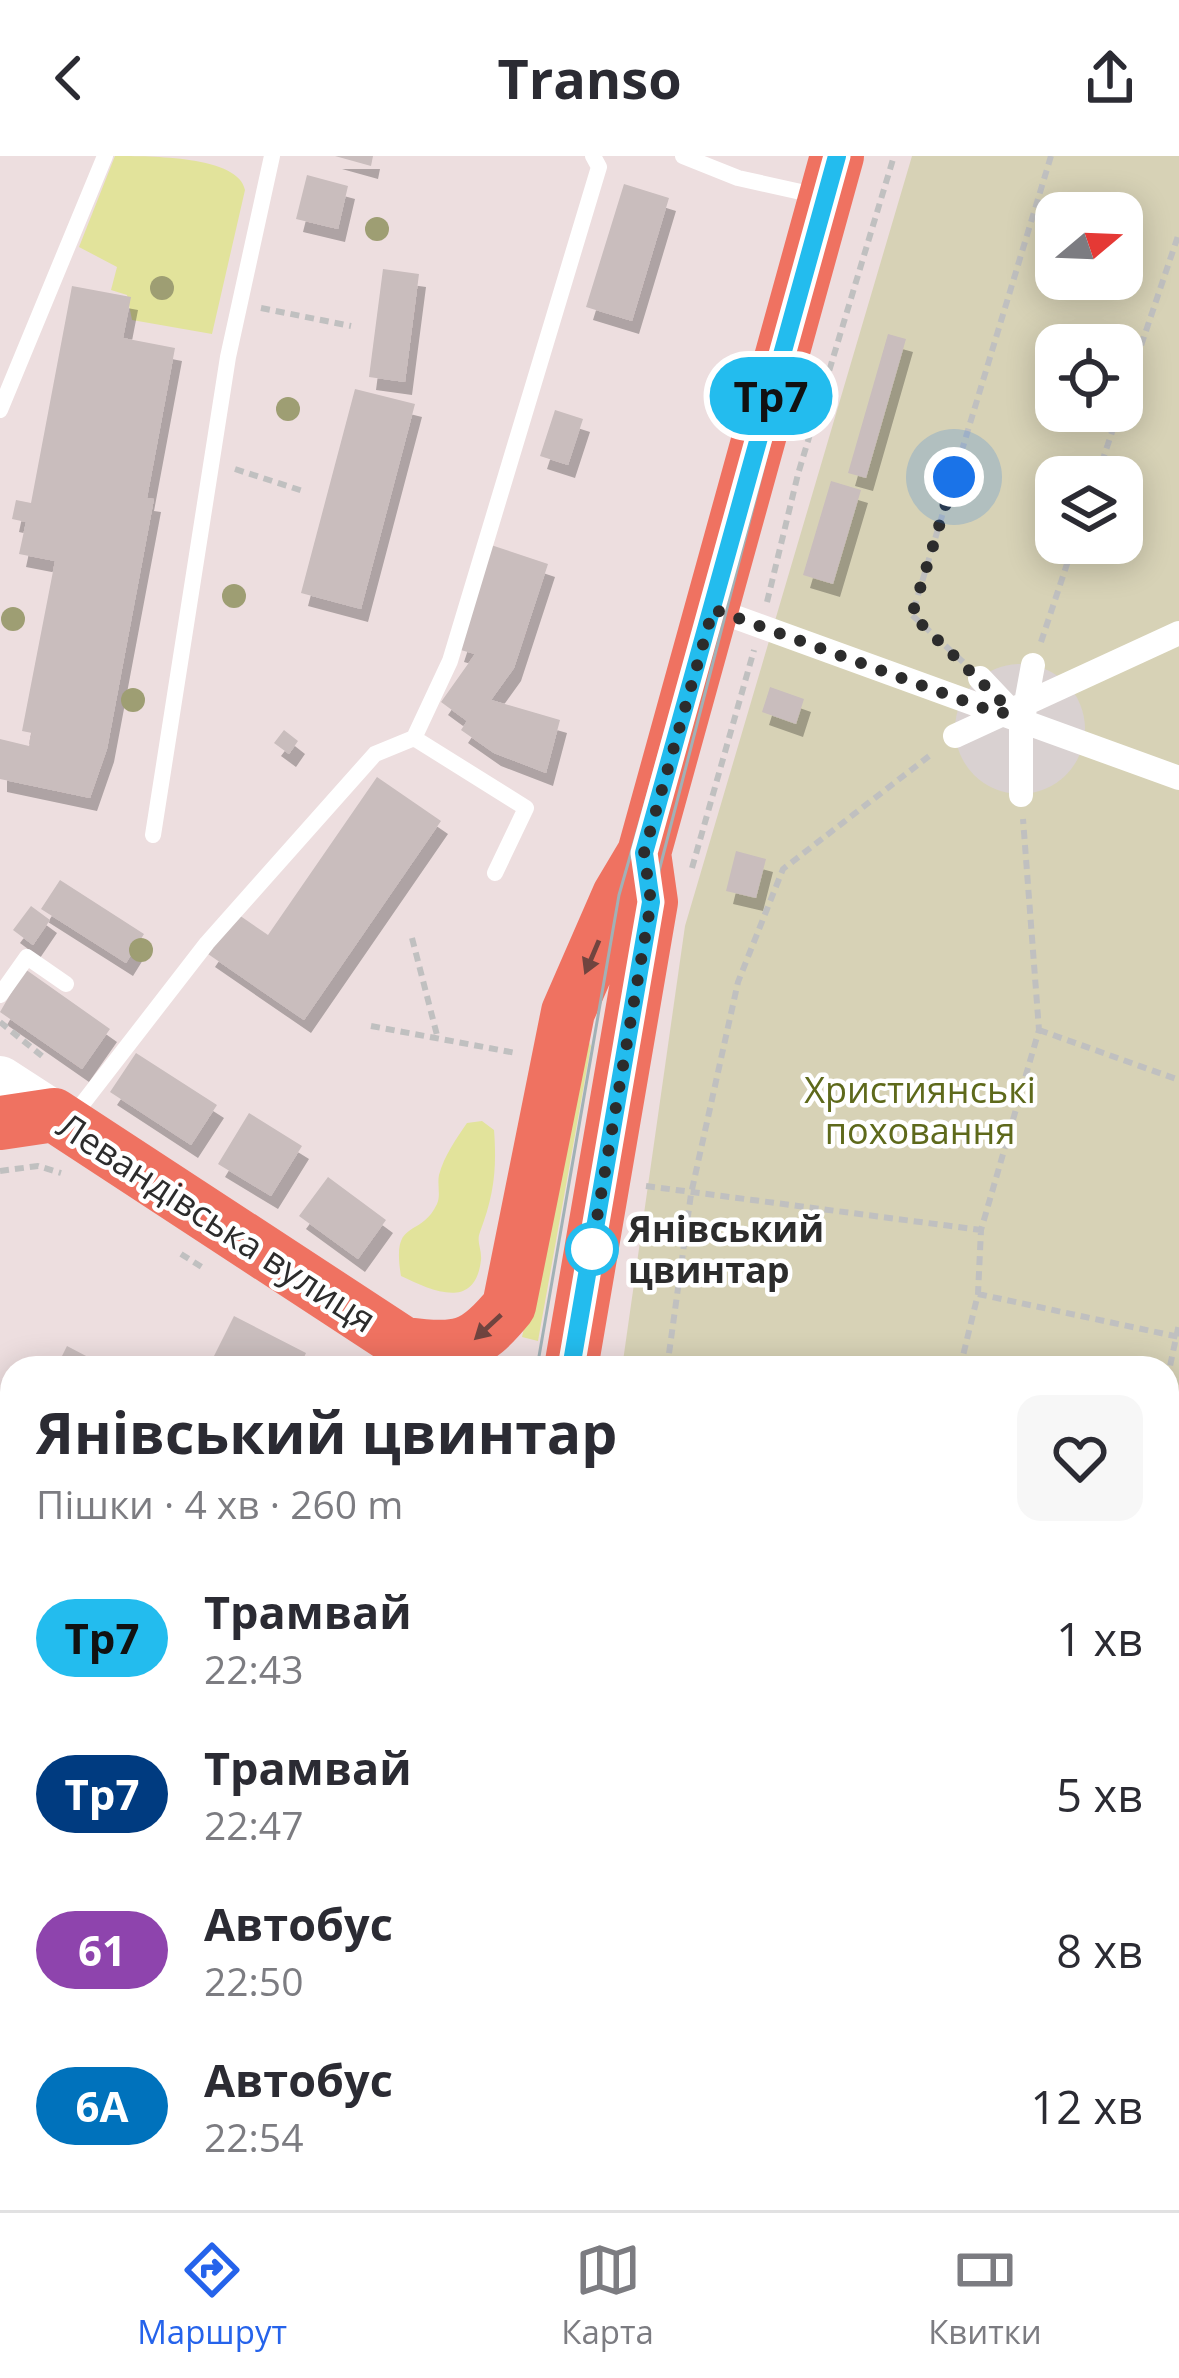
<!DOCTYPE html>
<html lang="uk">
<meta charset="utf-8">
<style>
:root{--surface:#fff;--page:#f7f7f7;--text:#2b2b33;--muted:#7c7c81;--line:#e1e1e2;--accent:#2563eb}
body{margin:0;font-family:"Open Sans",sans-serif;background:var(--page);color:var(--text);height:100vh;display:flex;flex-direction:column;font-size:45px;white-space:nowrap}
*{box-sizing:border-box;margin:0}
p{font-size:39px;color:var(--muted)}
.icon{flex:none;width:66px;height:66px;fill:none;stroke:currentColor;stroke-width:2;stroke-linecap:round;stroke-linejoin:round}
.map{position:relative;flex:1;overflow:hidden}
.drawer{position:absolute;left:0px;top:1200px;width:1179px;height:855px;display:flex;flex-direction:column;background:var(--surface);border-radius:36px 36px 0 0;box-shadow:0 6px 30px #0003}
.drawer>*{flex:none}
.badge{padding:0 24px;border-radius:39px;font-size:42px;line-height:78px}
.needle{width:78px;rotate:71deg}
.controls{position:absolute;left:1035px;top:36px;display:grid;gap:24px}
.controls a{display:grid;place-items:center;width:108px;height:108px;border-radius:24px;background:var(--surface);box-shadow:0 6px 30px #0003;font-size:60px}
.you{position:absolute;width:60px;height:60px;margin:-30px;border:9px solid #fff;border-radius:50%;background:#1a73e8;box-shadow:0 0 0 18px #1a73e833}
.map>.badge{position:absolute;translate:-50% -50%;box-shadow:0 0 0 6px #fff}
.round{display:grid;place-items:center;flex:none;width:126px;height:126px;border-radius:24px;background:var(--page)}
.summary{display:flex;align-items:center;justify-content:space-between;height:204px;padding:0 36px}
h1{font-size:57px;font-weight:700;line-height:90px}
ul{padding:0;list-style:none}
li{display:flex;align-items:center;gap:36px;height:156px;padding:0 36px}
li div{flex:1}
li b{display:block;font-size:45px}
li em{font-style:normal}
li .badge{min-width:132px;font-weight:700;text-align:center}
header{display:flex;justify-content:space-between;align-items:center;height:156px;padding:0 36px;background:var(--surface);font-size:54px;font-weight:700}
.tabs{display:flex;justify-content:space-around;align-items:center;height:168px;border-top:3px solid var(--line);background:var(--surface);font-size:33px;color:var(--muted)}
.tabs a{display:grid;justify-items:center;gap:6px}
.tabs .selected{color:var(--accent)}
.map>svg:first-child{display:block}
.green{fill:#e2e39b}
.cemetery{fill:#d7d2b6;fill-rule:evenodd}
.plaza{fill:#d9d1d1}
.building{fill:#c9bdbd;filter:url(#shadow)}
.lines{fill:none;stroke-linecap:round;stroke-linejoin:round}
.path{stroke:#c0c0c0;stroke-width:6;stroke-dasharray:9 6;stroke-linecap:butt}
.service{stroke:#fff;stroke-width:16}
.pedestrian{stroke:#fff;stroke-width:24}
.secondary{stroke:#fff;stroke-width:48}
.primary{stroke:#ef7261;stroke-width:54}
.tram{stroke:#a1b1b6;stroke-width:3}
.tree{fill:#9e9e73}
.oneway{fill:#70443f}
.line-casing{stroke:#fff;stroke-width:27}
.line{stroke:#23bcee;stroke-width:18}
.walk{stroke:#2c2c2c;stroke-width:12;stroke-dasharray:0 21.6}
.stop-dot{fill:#fff;stroke:#23bcee;stroke-width:6}
.labels{text-anchor:middle;dominant-baseline:central;stroke-width:9;stroke-linejoin:round;paint-order:stroke}
.park-label{font-size:36px;fill:#5e691b;stroke:#fff}
.street-label{font-size:36px;fill:#2c2c2c;stroke:#fff}
.stop-label{font-size:36px;font-weight:bold;fill:#2c2c2c;stroke:#fff;text-anchor:start}
</style>
<header><svg class="icon" aria-label="back" viewBox="0 0 24 24"><path d="M15 5l-7 7 7 7"/></svg>Transo<svg class="icon" aria-label="share" viewBox="0 0 24 24"><path d="M12 15V3M7 8l5-5 5 5M5 13v7h14v-7"/></svg></header>
<div class="map">
<svg width="1179" height="2054" viewBox="0 0 1179 2054">
<defs>
<filter id="shadow"><feDropShadow dx="7" dy="13" stdDeviation="0" flood-color="#0004"/></filter>
</defs>
<rect width="100%" height="100%" fill="#eddedf"/>
<path class="green" d="M115 0C150 0 239 0 245 34L212 178 132 164 127 139 111 134 117 111 79 91Z
M587 882 591 890 538 1185 522 1181Z
M482 965 494 974C497 1013 494 1039 480 1076 476 1086 482 1093 481 1104 475 1156 431 1134 401 1120 391 1060 420 1084 437 1048 441 1039 437 1029 439 1019 444 1000 456 983 467 967Z"/>
<path class="cemetery" d="M912 0H1179V1752L1167 1749V1212H622L685 770ZM1056 57H1122V123H1056ZM1056 189H1122V255H1056ZM1056 321H1122V387H1056Z"/>
<path class="plaza" d="M955 573a65 65 0 1 1 130 0a65 65 0 1 1-130 0Z"/>
<path class="building" d="M335 0H373L371 10Z
M307 19 348 30 338 73 296 63Z
M624 28 669 42 632 165 586 151Z
M383 113 419 118 405 226 369 221Z
M72 130 131 141 123 182 175 192 147 342 154 343 107 593 90 642 0 623V583L29 590 32 577 22 575 55 405 19 398 26 366 12 363 16 344 31 347Z
M888 178 906 183 866 322 848 317Z
M355 233 415 248 361 453 301 437Z
M555 254 583 263 568 309 540 300Z
M831 325 861 334 833 428 803 419Z
M491 389 548 408 514 512 491 544 560 564 546 617 494 597 461 574 467 565 441 546 475 498 457 493Z
M770 531 804 543 796 568 762 556Z
M284 574 298 585 289 598 274 587Z
M377 621 441 665 304 864 208 798 236 757 268 779Z
M736 695 766 703 756 742 726 735Z
M60 724 144 778 126 807 41 753Z
M31 750 50 764 33 789 13 774Z
M25 813 110 873 82 913 0 856Z
M136 897 217 949 191 989 110 936Z
M249 957 302 990 271 1040 218 1008Z
M328 1021 386 1064 358 1103 299 1060Z
M234 1160 306 1197 299 1212H208Z
M67 1190 88 1201 83 1212H56Z
M0 1463 12 1470V1523L0 1516Z
M12 1680V1828L0 1832V1684Z
M1179 1802V1990H1167V1803Z
M1167 2019H1179V2054H1160L1161 2043H1167Z
M250 2043 247 2054H111L74 2045Z
M308 2043H384L383 2054H307Z
M528 2043H593L592 2054H527Z"/>
<g class="lines">
<path class="path" d="M261 152 351 170
M1122 246 1179 77
M235 313 306 336
M1097 321 1119 255
M767 446 798 318 894 0
M1041 486 1074 387
M963 506 912 459 1051 0
M692 712 754 494
M412 782 438 883
M0 866 42 900
M371 870 516 897
M1039 874 1179 924
M0 1015 38 1010 61 1017
M646 1030 981 1074
M181 1098 205 1113
M978 1138 1179 1181
M667 1212 691 1038 738 826 783 713 933 597
M960 1212 978 1138 981 1074 1039 874 1023 663
M1167 1224 1179 1168
M1167 1471 1179 1474
M1167 1742 1179 1745
M499 2054V2043"/>
<path class="service" d="M683 0 738 22 819 40
M0 254 105 0
M414 582 450 505 599 11 593 0
M153 679 228 201 272 0
M0 839 27 801 66 828
M73 960 207 787 375 598 414 582 526 652 495 717
M0 1639 12 1635
M0 1878 12 1874
M1167 2004 1179 2005
M285 2054 286 2043
M635 2054 636 2043
M1011 2054 1021 2045 1066 2043
M1132 2054V2043"/>
<path class="pedestrian" d="M713 453 1179 622
M980 522 1015 559
M955 580 1179 477
M1021 639V574L1033 509"/>
<path class="secondary" d="M0 924 54 959"/>
<path class="primary" d="M0 967 54 959 404 1188 428 1210
M404 1188C459 1194 473 1194 509 1150L568 856 619 739 644 697 837 0
M571 1212 651 746 644 697
M0 1580 12 1587
M447 2054V2043"/>
<path class="tram" d="M537 1212 619 739 830 0
M566 1212 651 746 806 147
M435 2054 436 2043
M457 2054 458 2043"/>
</g>
<g class="tree">
<circle cx="377" cy="73" r="12"/>
<circle cx="162" cy="132" r="12"/>
<circle cx="288" cy="253" r="12"/>
<circle cx="234" cy="440" r="12"/>
<circle cx="13" cy="463" r="12"/>
<circle cx="133" cy="544" r="12"/>
<circle cx="141" cy="794" r="12"/>
</g>
<defs><path id="oneway-solid" d="M-6-.8H1V-3.2L6.5 0L1 3.2V.8H-6Z" transform="scale(3)"/></defs>
<g class="oneway">
<use href="#oneway-solid" transform="translate(592 801) rotate(113)"/>
<use href="#oneway-solid" transform="translate(488 1171) rotate(137)"/>
</g>
<g class="lines">
<g class="line-casing">
<path id="line" d="M571 1212 651 746 644 697 837 0"/>
</g>
<use href="#line" class="line"/>
<path class="walk" d="M592 1093 591 1097 651 746 644 697 713 453 1000 558 1010 554 912 459 954 321"/>
</g>
<circle class="stop-dot" cx="592" cy="1093" r="24"/>
<g class="labels">
<g class="park-label">
<text x="920" y="933">Християнські<tspan x="920" dy="41">поховання</tspan></text>
</g>
<g class="street-label">
<text transform="translate(217 1066) rotate(33)">Левандівська вулиця</text>
</g>
<g class="stop-label">
<text x="628" y="1072">Янівський<tspan x="628" dy="41">цвинтар</tspan></text>
</g>
</g>
</svg>
<div class="controls">
<a><svg class="needle" viewBox="-14 -14 28 28"><path d="M0-13l5 13h-10z" fill="#e53935"/><path d="M0 13l5-13h-10z" fill="#7c7c81"/></svg></a>
<a><svg class="icon" aria-label="locate" viewBox="0 0 24 24"><circle cx="12" cy="12" r="6"/><path d="M12 2v4M12 18v4M2 12h4M18 12h4"/></svg></a>
<a><svg class="icon" aria-label="layers" viewBox="0 0 24 24"><path d="M12 4l9 5-9 5-9-5zM3 14l9 5 9-5"/></svg></a>
</div>
<div class="you" style="left:954px;top:321px"></div>
<b class="badge" style="left:771px;top:240px;background:#23bcee;color:#111">Тр7</b>
<section class="drawer">
<div class="summary"><div><h1>Янівський цвинтар</h1><p>Пішки · 4 хв · 260 m</p></div><a class="round"><svg class="icon" aria-label="heart" viewBox="0 0 24 24"><path d="M12 20l-8-8c-3-5 5-10 8-4 3-6 11-1 8 4z"/></svg></a></div>
<ul>
<li><span class="badge" style="background:#23bcee;color:#111">Тр7</span><div><b>Трамвай</b><p>22:43</p></div><em>1 хв</em></li>
<li><span class="badge" style="background:#003b80;color:#fff">Тр7</span><div><b>Трамвай</b><p>22:47</p></div><em>5 хв</em></li>
<li><span class="badge" style="background:#8e44ad;color:#fff">61</span><div><b>Автобус</b><p>22:50</p></div><em>8 хв</em></li>
<li><span class="badge" style="background:#0072bc;color:#fff">6А</span><div><b>Автобус</b><p>22:54</p></div><em>12 хв</em></li>
</ul>
</section>
</div>
<nav class="tabs">
<a class="selected"><svg class="icon" aria-label="directions" viewBox="0 0 24 24"><path d="M12 3l9 9-9 9-9-9zM9 14v-3h6M13 9l2 2-2 2"/></svg>Маршрут</a>
<a><svg class="icon" aria-label="map" viewBox="0 0 24 24"><path d="M3 6l6-2 6 2 6-2v14l-6 2-6-2-6 2zM9 4v14M15 6v14"/></svg>Карта</a>
<a><svg class="icon" aria-label="tickets" viewBox="0 0 24 24"><path d="M3 7h18v10H3zM15 7v10"/></svg>Квитки</a>
</nav>
